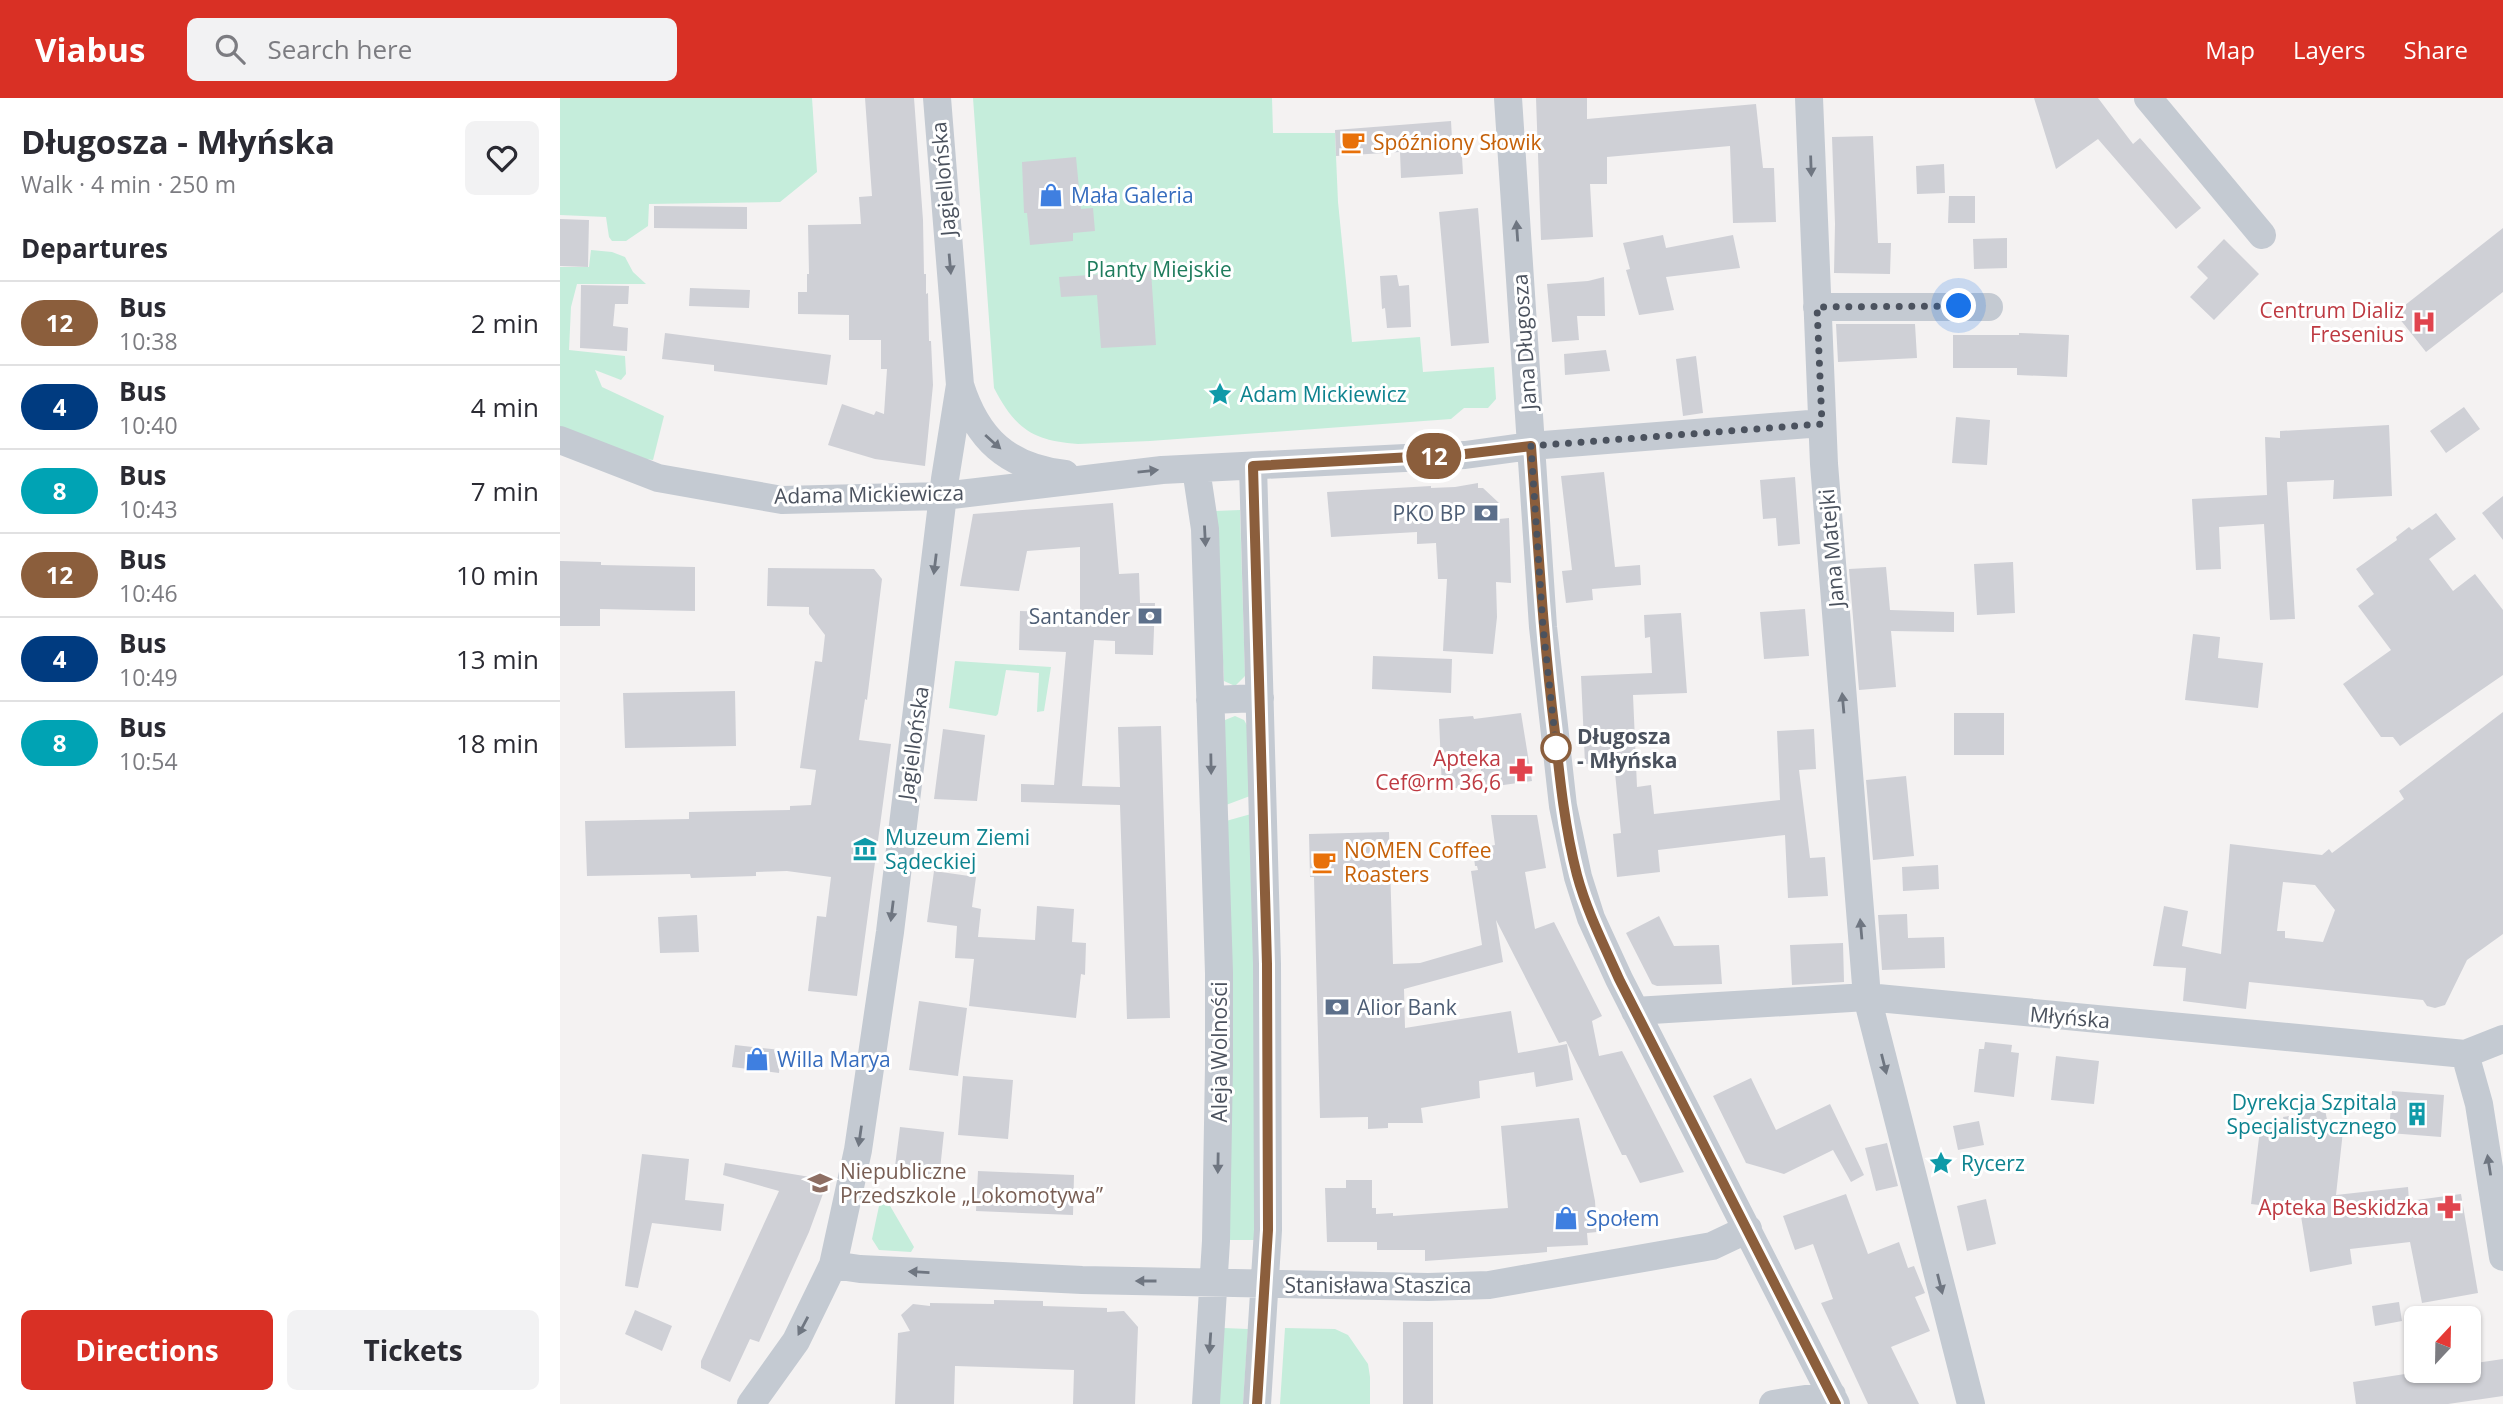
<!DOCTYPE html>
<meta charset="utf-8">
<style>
:root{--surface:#fff;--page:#f2f2f3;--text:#2b2b33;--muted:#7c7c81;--line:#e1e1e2;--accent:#d93025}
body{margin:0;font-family:"Open Sans",sans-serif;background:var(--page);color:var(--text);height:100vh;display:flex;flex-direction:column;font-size:26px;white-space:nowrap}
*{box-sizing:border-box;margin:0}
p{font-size:23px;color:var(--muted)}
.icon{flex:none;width:38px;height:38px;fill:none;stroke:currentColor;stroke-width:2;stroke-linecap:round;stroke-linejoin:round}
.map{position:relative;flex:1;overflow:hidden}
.drawer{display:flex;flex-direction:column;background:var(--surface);width:560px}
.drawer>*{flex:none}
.badge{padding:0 14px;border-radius:23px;font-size:24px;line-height:46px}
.needle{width:46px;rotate:22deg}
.tools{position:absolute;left:1844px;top:1208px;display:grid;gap:14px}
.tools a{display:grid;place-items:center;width:77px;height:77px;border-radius:10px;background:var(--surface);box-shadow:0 2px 5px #0004;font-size:35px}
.you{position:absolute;width:35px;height:35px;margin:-18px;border:5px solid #fff;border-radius:50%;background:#1a73e8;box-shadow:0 0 0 10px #1a73e833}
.map>.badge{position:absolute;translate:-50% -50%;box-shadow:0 0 0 4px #fff}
h2{padding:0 21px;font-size:26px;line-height:63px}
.round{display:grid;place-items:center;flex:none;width:74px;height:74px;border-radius:10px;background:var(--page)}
.headline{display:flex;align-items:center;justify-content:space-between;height:119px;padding:0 21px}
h1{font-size:33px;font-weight:700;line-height:52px}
.cta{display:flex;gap:14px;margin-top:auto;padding:14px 21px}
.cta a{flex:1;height:80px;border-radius:10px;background:var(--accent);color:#fff;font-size:28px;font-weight:700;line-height:80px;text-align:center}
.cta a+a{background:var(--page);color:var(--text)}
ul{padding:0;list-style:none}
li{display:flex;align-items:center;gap:21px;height:84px;padding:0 21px;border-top:2px solid var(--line)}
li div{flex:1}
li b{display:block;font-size:26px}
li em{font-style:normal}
li .badge{min-width:77px;font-weight:700;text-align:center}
header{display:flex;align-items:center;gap:42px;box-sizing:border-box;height:98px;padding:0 35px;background:var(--accent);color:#fff}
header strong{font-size:33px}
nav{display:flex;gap:38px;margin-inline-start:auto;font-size:24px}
.search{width:490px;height:63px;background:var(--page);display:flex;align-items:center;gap:18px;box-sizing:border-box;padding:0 24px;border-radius:10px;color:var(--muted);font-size:26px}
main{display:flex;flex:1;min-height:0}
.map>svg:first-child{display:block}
.green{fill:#c5eddb}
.building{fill:#cfd0d6;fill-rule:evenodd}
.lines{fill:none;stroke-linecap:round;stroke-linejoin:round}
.minor{stroke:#c4cad2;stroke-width:28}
.oneway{fill:#6f7681}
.line-casing{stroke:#fff;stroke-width:16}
.line{stroke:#8b5e3c;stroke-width:10}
.walk{stroke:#4b525e;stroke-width:7;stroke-dasharray:0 12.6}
.stop-dot{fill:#fff;stroke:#8b5e3c;stroke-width:3.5}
.labels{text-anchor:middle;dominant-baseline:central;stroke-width:6;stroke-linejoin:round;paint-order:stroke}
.food-label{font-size:21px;fill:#c56008;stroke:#fff;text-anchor:start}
.street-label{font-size:21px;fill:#4b525e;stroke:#fff}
.shop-label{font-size:21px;fill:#366cbe;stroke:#fff;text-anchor:start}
.park-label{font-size:21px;fill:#1f7c5d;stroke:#fff}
.health-label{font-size:21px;fill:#be3a42;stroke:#fff;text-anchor:end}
.culture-label{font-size:21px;fill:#0d838f;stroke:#fff;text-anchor:start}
.service-label{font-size:21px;fill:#4e5e75;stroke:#fff;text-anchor:end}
.stop-label{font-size:21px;font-weight:bold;fill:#4b525e;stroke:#fff;text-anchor:start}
.education-label{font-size:21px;fill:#785e54;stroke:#fff;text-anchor:start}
</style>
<header>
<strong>Viabus</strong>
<div class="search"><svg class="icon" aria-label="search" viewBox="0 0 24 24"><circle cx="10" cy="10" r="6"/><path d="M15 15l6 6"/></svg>Search here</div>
<nav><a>Map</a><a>Layers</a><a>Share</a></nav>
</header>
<main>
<section class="drawer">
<div class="headline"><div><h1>Długosza - Młyńska</h1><p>Walk · 4 min · 250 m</p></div><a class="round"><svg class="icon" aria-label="heart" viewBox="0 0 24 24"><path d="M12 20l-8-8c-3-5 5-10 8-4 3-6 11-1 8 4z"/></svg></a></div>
<h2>Departures</h2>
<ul>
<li><span class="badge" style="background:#8b5e3c;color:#fff">12</span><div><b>Bus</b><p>10:38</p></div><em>2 min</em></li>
<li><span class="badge" style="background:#003b80;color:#fff">4</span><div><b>Bus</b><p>10:40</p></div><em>4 min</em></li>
<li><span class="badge" style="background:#00a3b4;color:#fff">8</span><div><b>Bus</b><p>10:43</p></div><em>7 min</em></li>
<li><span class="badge" style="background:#8b5e3c;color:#fff">12</span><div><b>Bus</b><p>10:46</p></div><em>10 min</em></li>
<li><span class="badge" style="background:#003b80;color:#fff">4</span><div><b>Bus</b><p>10:49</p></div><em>13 min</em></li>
<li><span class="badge" style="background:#00a3b4;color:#fff">8</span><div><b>Bus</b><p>10:54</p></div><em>18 min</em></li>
</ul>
<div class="cta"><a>Directions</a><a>Tickets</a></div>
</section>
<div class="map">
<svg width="1943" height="1306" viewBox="0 0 1943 1306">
<rect width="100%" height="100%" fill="#f4f2f2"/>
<path class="green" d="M0 0H252L257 74 220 104 89 106 88 128 66 143H52L49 139 46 119 0 117Z
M413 0H712L713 35H775L778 104 792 244 860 239 863 274 934 269 936 301 928 310H904L891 321 590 343 518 346C472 343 455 330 434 290Z
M31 152 52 154 65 159 73 174 86 186H17L11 209 9 252 65 258 66 276 61 282 35 272 42 289 104 318 93 362 64 358 0 333V169H29Z
M680 412 685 578 675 588 664 583 655 413Z
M395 563 491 569 484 613 477 614 479 575 446 572 438 616 436 618 389 610Z
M675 618 684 622 688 629 690 698 666 707 663 629 665 622Z
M691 716 697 961 695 1142H669L672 941 666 723Z
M322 1094 354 1149 351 1154 319 1152 312 1141Z
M664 1230 688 1231 683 1306H658Z
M725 1230 775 1231 788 1237 808 1266 810 1279V1306H720Z"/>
<path class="building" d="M305 0H354L363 122 364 176H366V196L368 195 369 243H371L373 287 365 368 315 361 268 347 282 306 314 317 316 313 324 316 327 271H321V242H289V217L238 216V194H247V176H249L248 127 301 126 299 99 312 98Z
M976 0H1027V21L1196 6 1203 70H1214L1216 124 1173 125 1170 48 1047 59V86H1030L1033 139 981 142Z
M1474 0H1538L1573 46 1580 40 1641 110 1616 131 1538 41 1496 71Z
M891 23 892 41H901L903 76 841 80 840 54 776 58 775 32Z
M1313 38 1318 145H1331L1330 176 1274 175 1275 126 1272 39Z
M516 59 521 111 533 110 535 133 513 135V143L470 147 467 115H464L462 64Z
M1384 66 1385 95 1357 96 1356 68Z
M1389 98H1415V125H1388Z
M94 108 187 109V131L94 130Z
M918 110 929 245 891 248 879 114Z
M0 121 29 122 28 169 0 168Z
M1943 130V194L1866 254 1835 215Z
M1103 137 1106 150 1173 137 1180 170 1106 179 1114 212 1079 217 1066 172 1070 171 1063 145Z
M1447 140V170L1414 171 1413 141Z
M1664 141 1699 176 1654 222 1630 199 1648 180 1637 169Z
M591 173 596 247 541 250 537 197 501 199 499 179Z
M837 177 839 188 849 187 851 229 827 230 825 210 822 211 820 178Z
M1044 179 1045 218H1017L1019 242 992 244 987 186 1028 183Z
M21 187 69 188 68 206H55L53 228 68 230 67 253 20 250Z
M130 190 190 192 189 210 129 208Z
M1276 226H1355L1357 260 1278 264Z
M105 235 271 257 267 287 154 273V267L102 261Z
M1459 235 1509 237 1507 279 1457 277V270H1393V237H1459Z
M1046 252 1050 273 1005 277 1004 256Z
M1136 258 1143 315 1123 318 1116 261Z
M1904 309 1920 331 1886 355 1870 333Z
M1396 319 1430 322 1427 367 1392 365Z
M1829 327 1832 398 1773 401 1774 382 1727 384 1735 521 1710 522 1704 426 1659 429 1661 471 1636 472 1632 401 1707 397 1705 339 1720 340V333Z
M1044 374 1055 469 1080 467 1081 487 1032 491 1033 502 1006 505 1002 473 1012 472 1001 378Z
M1235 379 1240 446 1218 448 1216 420 1203 421 1200 382Z
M918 385V390H923L939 405V421L949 420 951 485 936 484 937 519 933 556 883 553 887 481H878L876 445 857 446V434L771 439 767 394 871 388V390L895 389Z
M1943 398V442L1922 415Z
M553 405 559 476 579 475 580 505H595L593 557 555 556V543L534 542 522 688 560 689 558 629 601 628 610 920 567 921 560 707 461 704V686L494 687 506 554 459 552 460 513 520 515V449L467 453 459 493 400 488 413 416Z
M1876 415 1896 441 1869 461 1893 493 1915 476 1943 512V577L1840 648 1833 639H1821L1783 586 1831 552 1798 508 1814 496 1796 471 1837 442 1836 439 1849 429 1852 432Z
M0 463 41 464V467L135 469V513L40 511V528H0Z
M1453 464 1455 515 1417 517 1414 466Z
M1326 469 1330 512 1394 514V534L1331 533 1336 589 1299 592 1289 471Z
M208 470 314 471 322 481 307 602 305 601 299 642 331 646 297 898 248 893 257 818 266 819 271 779 227 773 196 774V778L131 780 130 776 27 778 25 723 129 721V714L230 712V708L251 707 256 672 240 670 255 563 262 564 265 537 249 516V509L207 508Z
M1245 511 1249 558 1204 561 1200 514Z
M1121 515 1127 595 1073 597 1077 689 1091 687 1094 716 1220 702 1217 633 1254 631 1256 671 1239 672 1250 760 1265 759 1268 798 1228 800 1225 737 1098 752 1100 774 1057 779 1053 736 1061 735 1054 665 1025 666 1021 578 1092 575 1090 539 1085 540 1084 517Z
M1633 536 1660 539 1658 560 1703 565 1698 610 1625 602Z
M813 558 892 561 891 595 812 591Z
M175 593 176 648 65 650 63 595Z
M1943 614V836L1907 862 1885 907 1875 910 1867 908 1863 902 1689 884 1686 911 1623 903 1626 870 1593 868 1604 808 1628 813 1622 848 1661 856 1670 746 1762 757 1769 751 1772 755 1844 701 1839 693ZM1723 784 1755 787 1775 812 1763 844 1725 840V833H1717Z
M961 615 972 683 923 690 920 663 897 690 882 691 879 621 913 618 914 621Z
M1394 615H1444V657H1394Z
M383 631 425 637 417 703 374 701Z
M1346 678 1354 758 1313 762 1306 682Z
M931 717H977L986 770 965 774 975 831 994 824 1042 918 1032 923 1039 958 1062 953 1124 1074 1080 1085 1066 1057H1062L1006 943 999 945 936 822 943 864 844 891 845 930 951 913 958 955 1007 946 1013 982 976 989 974 974 919 983 920 1000 861 1010 863 1025H828V1030L808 1031V1019L760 1020 754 779H750L749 736 829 734 833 866 860 865 922 847 911 773 918 772 917 768H915L913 751 935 747Z
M1378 767 1379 791 1343 793 1342 769Z
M374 773 416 779 412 809 421 811 418 839 475 842 477 808 514 811 512 844 526 845 525 877 521 876 516 920 409 908 414 861 395 860 397 828 367 824Z
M1347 816 1348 840 1384 839 1385 870 1322 872 1318 817Z
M137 817 139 854 100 855 98 819Z
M1099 818 1114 848 1159 847 1162 886 1097 888 1092 886 1066 835Z
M1283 845 1284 884 1232 887 1230 847Z
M359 903 407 910 398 978 349 972Z
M1425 944 1452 947 1451 954 1459 955 1454 999 1414 994 1419 951H1424Z
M175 947 221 952 219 975 172 969Z
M1496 958 1539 963 1534 1006 1491 1002Z
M403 978 453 982 448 1041 398 1037Z
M1191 980 1216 1032 1270 1006 1304 1077 1291 1084 1273 1052 1224 1076 1186 1065 1153 998Z
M1832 993 1884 997 1881 1039 1829 1035Z
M1765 1012 1769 1031 1783 1033 1776 1097 1848 1089 1849 1103 1901 1096 1918 1195 1862 1205 1850 1144 1790 1151 1792 1166 1750 1174 1740 1112 1691 1106 1701 1023 1725 1026 1723 1019Z
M1019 1020 1035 1103 1037 1134 1027 1135 1028 1147 987 1149V1154L977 1155 865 1163V1152H817V1144H767L765 1090H786V1082H812V1110H816V1116L833 1115V1118L948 1110 941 1028Z
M1419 1023 1424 1047 1398 1052 1393 1028Z
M340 1029 384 1034 379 1081 334 1076Z
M1327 1045 1338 1088 1316 1093 1305 1050Z
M82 1056 129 1061 125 1102 164 1106 161 1133 92 1125 78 1190 65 1188Z
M165 1065 268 1082 249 1134 199 1244 190 1241 170 1284 141 1270V1263L219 1093 163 1077Z
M418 1073 514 1077 513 1117 416 1113Z
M1286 1096 1308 1156 1339 1144 1348 1170 1354 1168 1365 1195 1355 1199 1370 1233 1331 1249 1359 1306H1308L1261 1205 1273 1201 1253 1146 1235 1152 1223 1118Z
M1426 1101 1436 1146 1407 1153 1397 1108Z
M434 1202 483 1203V1208L547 1210V1214L564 1213 578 1229 575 1306H513L514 1272 395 1268 394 1306H335L338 1235 350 1233 341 1217 353 1206 370 1208V1205L434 1206Z
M1839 1204 1842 1223 1815 1228 1812 1208Z
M75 1212 112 1228 102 1253 65 1236Z
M843 1224H873V1306H843Z
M1943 1261V1298L1888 1306H1796L1793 1284 1871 1272H1909V1266Z"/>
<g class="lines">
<path class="minor" d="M948 0 983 529 1003 708 1018 779 1031 820 1059 881 1276 1306
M1249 0 1264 366 1307 899 1411 1306
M1588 0 1702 137
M1257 209H1429
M400 287C417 341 447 369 505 376
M0 342 98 380 222 402 383 398 602 372 905 357 971 348 1262 325
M693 368 707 866 708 1132 697 1306
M636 371 645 431 659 875V967L656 1143 646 1306
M650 602 700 600
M1075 913 1307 899 1905 956 1943 941
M1905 956 1919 1006 1943 1159
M273 1167 300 1171 522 1182 868 1189 929 1187 1152 1148 1188 1131
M191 1306 236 1243 273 1167 298 1052 330 834 385 381 400 287 377 0
M1213 1306 1272 1297"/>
</g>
<defs><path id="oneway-solid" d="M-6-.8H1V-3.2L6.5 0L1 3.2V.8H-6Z" transform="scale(1.75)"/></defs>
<g class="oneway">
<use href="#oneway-solid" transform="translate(1251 68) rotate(88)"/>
<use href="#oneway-solid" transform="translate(957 133) rotate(-94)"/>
<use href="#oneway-solid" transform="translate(390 166) rotate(85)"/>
<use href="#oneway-solid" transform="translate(433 344) rotate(42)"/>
<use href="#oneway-solid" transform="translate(588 373) rotate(-6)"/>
<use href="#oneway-solid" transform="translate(645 438) rotate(87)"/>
<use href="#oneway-solid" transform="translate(375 466) rotate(97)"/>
<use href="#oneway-solid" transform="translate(1283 605) rotate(-95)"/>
<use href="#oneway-solid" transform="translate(651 666) rotate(89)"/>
<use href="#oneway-solid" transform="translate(332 813) rotate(97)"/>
<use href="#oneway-solid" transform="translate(1301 831) rotate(-95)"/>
<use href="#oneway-solid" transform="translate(1324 966) rotate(76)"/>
<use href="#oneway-solid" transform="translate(300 1038) rotate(98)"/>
<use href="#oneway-solid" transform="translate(658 1065) rotate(91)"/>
<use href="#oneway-solid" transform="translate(1929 1067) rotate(-99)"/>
<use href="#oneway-solid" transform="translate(359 1174) rotate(-177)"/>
<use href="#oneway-solid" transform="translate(586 1183) rotate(-180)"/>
<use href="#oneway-solid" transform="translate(1380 1186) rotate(76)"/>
<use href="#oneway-solid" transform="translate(243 1228) rotate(118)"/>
<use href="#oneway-solid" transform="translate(650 1245) rotate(94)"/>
</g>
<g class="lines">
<g class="line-casing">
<path id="line" d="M697 1306 708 1132 707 866 693 368 905 356 971 348C978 444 983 540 995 635 1000 683 1005 731 1017 777 1027 814 1044 847 1059 881L1276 1306"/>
</g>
<use href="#line" class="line"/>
<path class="walk" d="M996 650 997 656 983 529 971 348 1262 326 1257 209 1399 208"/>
</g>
<defs>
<g id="cafe-bare" transform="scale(1.89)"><path d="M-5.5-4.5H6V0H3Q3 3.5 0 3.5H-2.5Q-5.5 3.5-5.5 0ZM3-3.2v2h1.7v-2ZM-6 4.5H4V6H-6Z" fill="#e8710a" stroke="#fff" stroke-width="2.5" paint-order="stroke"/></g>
<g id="shop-bare" transform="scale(1.89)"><path d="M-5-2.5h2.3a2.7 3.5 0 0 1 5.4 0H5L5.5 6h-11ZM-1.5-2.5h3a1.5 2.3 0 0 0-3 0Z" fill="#3f7fe0" stroke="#fff" stroke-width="2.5" paint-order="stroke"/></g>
<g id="hospital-bare" transform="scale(1.89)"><path d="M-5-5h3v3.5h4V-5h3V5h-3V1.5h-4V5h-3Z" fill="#e0444e" stroke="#fff" stroke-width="2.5" paint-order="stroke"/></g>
<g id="sight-bare" transform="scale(1.89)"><path d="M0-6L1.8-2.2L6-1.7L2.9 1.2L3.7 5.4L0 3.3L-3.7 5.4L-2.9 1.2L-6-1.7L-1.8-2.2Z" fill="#0f9aa8" stroke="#fff" stroke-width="2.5" paint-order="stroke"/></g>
<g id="bank-bare" transform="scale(1.89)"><path d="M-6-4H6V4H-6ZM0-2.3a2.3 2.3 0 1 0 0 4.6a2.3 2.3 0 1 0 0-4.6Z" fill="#5c6f8a" stroke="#fff" stroke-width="2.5" paint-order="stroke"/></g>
<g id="pharmacy-bare" transform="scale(1.89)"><path d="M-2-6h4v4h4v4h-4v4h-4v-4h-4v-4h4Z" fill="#e0444e" stroke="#fff" stroke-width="2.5" paint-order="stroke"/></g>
<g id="museum-bare" transform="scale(1.89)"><path d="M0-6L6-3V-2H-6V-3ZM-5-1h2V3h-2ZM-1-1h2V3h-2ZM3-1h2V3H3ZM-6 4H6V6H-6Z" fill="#0f9aa8" stroke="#fff" stroke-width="2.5" paint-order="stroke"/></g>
<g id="building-bare" transform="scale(1.89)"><path d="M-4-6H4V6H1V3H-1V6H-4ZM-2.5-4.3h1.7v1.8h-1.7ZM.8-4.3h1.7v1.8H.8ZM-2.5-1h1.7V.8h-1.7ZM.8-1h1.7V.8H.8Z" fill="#0f9aa8" stroke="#fff" stroke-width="2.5" paint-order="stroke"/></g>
<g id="school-bare" transform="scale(1.89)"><path d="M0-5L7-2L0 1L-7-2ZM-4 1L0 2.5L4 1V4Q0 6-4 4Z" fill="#8d6e63" stroke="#fff" stroke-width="2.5" paint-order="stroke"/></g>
</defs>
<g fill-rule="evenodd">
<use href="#cafe-bare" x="793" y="44"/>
<use href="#shop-bare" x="491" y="97"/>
<use href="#hospital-bare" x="1864" y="224"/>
<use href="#sight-bare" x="660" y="296"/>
<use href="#bank-bare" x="926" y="415"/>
<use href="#bank-bare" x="590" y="518"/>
<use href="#pharmacy-bare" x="961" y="672"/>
<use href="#museum-bare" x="305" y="751"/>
<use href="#cafe-bare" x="764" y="764"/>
<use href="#bank-bare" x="777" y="909"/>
<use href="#shop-bare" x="197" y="961"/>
<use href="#building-bare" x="1857" y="1016"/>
<use href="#sight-bare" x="1381" y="1065"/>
<use href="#school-bare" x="260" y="1085"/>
<use href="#pharmacy-bare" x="1889" y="1109"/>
<use href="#shop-bare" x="1006" y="1120"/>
</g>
<circle class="stop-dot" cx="996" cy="650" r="14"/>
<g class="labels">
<g class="food-label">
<text x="813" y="44">Spóźniony Słowik</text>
<text x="784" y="752">NOMEN Coffee<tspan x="784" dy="24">Roasters</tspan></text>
</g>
<g class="street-label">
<text transform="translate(383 81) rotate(-95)">Jagiellońska</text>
<text transform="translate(964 244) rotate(-94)">Jana Długosza</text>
<text transform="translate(309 396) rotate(-1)">Adama Mickiewicza</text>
<text transform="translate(1271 450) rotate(-95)">Jana Matejki</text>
<text transform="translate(353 645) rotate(-82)">Jagiellońska</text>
<text transform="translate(1510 919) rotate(5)">Młyńska</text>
<text transform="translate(659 954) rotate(-90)">Aleja Wolności</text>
<text x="818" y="1187">Stanisława Staszica</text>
</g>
<g class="shop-label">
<text x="511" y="97">Mała Galeria</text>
<text x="217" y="961">Willa Marya</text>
<text x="1026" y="1120">Społem</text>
</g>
<g class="park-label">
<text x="599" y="171">Planty Miejskie</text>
</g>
<g class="health-label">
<text x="1844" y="212">Centrum Dializ<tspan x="1844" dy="24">Fresenius</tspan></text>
<text x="941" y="660">Apteka<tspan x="941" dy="24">Cef@rm 36,6</tspan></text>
<text x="1869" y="1109">Apteka Beskidzka</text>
</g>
<g class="culture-label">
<text x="680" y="296">Adam Mickiewicz</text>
<text x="325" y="739">Muzeum Ziemi<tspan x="325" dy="24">Sądeckiej</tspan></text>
<text x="1837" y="1004" text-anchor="end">Dyrekcja Szpitala<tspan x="1837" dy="24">Specjalistycznego</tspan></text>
<text x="1401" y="1065">Rycerz</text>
</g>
<g class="service-label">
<text x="906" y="415">PKO BP</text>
<text x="570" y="518">Santander</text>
<text x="797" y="909" text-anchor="start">Alior Bank</text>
</g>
<g class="stop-label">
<text x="1017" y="638">Długosza<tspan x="1017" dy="24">- Młyńska</tspan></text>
</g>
<g class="education-label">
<text x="280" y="1073">Niepubliczne<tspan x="280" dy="24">Przedszkole „Lokomotywa”</tspan></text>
</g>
</g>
</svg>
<div class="tools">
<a><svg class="needle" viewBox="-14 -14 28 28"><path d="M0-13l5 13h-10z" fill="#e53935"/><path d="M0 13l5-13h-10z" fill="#7c7c81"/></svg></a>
</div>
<div class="you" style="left:1399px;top:208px"></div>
<b class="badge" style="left:874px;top:358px;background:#8b5e3c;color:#fff">12</b>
</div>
</main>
